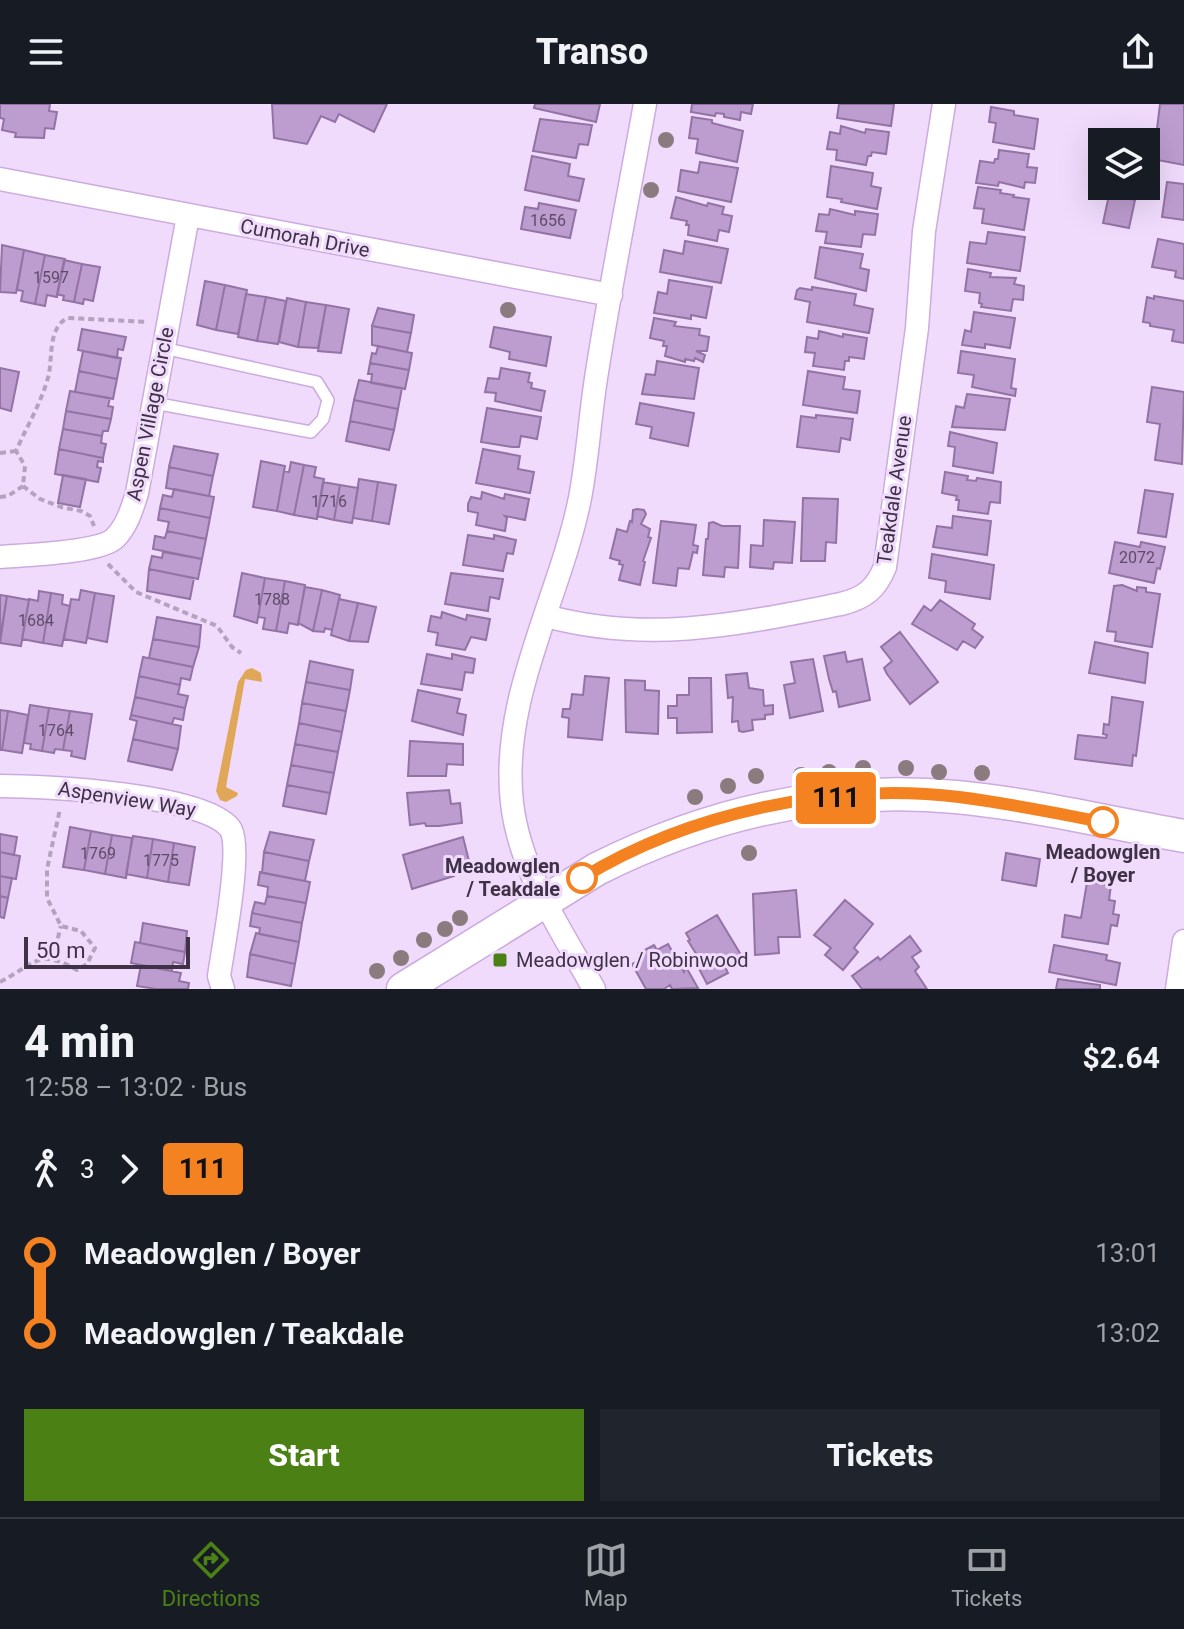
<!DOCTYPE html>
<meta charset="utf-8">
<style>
:root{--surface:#171b24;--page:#20242c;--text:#f1f3f6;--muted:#9ea1a6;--line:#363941;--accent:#4b8015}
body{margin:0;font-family:Roboto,sans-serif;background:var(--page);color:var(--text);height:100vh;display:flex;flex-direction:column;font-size:30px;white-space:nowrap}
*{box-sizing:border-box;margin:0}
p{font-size:26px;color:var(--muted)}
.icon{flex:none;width:44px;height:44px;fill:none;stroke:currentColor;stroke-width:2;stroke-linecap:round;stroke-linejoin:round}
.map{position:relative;height:885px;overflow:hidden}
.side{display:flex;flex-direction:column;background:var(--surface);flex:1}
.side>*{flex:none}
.badge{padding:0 16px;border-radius:6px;font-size:28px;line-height:52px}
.controls{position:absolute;left:1088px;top:24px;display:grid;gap:16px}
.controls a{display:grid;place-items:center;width:72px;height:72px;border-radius:0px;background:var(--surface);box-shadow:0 8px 32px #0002;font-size:40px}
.scale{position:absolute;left:24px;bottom:20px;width:166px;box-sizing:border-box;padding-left:8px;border:4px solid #3f3146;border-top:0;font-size:22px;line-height:28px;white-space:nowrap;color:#3f3146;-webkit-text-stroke:6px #f0dbfc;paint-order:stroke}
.map>.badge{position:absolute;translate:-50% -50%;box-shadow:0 0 0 4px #fff}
.legs{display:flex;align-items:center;gap:12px;height:88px;padding:0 24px;font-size:26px}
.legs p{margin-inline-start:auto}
.headline{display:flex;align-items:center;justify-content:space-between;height:136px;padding:0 24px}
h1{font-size:44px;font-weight:800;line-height:60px}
.cta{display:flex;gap:16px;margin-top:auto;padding:16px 24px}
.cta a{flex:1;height:92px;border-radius:0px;background:var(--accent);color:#fff;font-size:32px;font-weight:800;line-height:92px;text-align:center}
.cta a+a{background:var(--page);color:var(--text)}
ul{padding:0 24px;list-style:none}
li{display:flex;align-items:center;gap:28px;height:80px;font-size:30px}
li i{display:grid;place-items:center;width:12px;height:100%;margin:0 10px;background:currentColor}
li i::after{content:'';width:20px;height:20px;margin:-10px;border:6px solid;border-radius:50%;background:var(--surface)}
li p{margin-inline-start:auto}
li:first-child i{background:linear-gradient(#0000 50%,currentColor 0)}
li:last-child i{background:linear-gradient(currentColor 50%,#0000 0)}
header{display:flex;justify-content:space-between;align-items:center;height:104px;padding:0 24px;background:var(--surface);font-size:36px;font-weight:800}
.tab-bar{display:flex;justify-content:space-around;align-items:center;height:112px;border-top:2px solid var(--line);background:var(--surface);font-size:22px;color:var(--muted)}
.tab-bar a{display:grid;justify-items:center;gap:4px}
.tab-bar .on{color:var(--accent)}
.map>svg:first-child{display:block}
.green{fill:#e0a758}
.building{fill:#bd9ccf;stroke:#9373a4;stroke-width:2}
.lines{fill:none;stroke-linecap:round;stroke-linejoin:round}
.lane-casing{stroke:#cdabdf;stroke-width:14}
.street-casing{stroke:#cdabdf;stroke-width:25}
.secondary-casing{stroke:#cdabdf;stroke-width:35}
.path{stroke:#b5a2bf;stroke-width:4;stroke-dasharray:6 4;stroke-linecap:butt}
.lane{stroke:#fff;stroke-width:11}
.street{stroke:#fff;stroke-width:22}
.secondary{stroke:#fff;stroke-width:32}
.tree{fill:#8b7a7e}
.line-1-casing{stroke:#fff;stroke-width:18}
.line-1{stroke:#f58220;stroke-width:12}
.stop-1-dot{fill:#fff;stroke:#f58220;stroke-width:4}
.poi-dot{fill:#4b8015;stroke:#f0dbfc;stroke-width:3}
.labels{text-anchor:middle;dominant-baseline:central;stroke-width:6;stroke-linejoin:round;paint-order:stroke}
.number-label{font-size:16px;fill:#5e4c68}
.street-label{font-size:20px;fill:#3f3146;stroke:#f0dbfc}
.stop-label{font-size:20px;font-weight:bold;fill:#3f3146;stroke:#f0dbfc}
.poi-label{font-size:20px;fill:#3f3146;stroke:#f0dbfc;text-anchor:start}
</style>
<header><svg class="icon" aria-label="menu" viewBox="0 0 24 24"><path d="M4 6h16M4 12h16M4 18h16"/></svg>Transo<svg class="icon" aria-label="share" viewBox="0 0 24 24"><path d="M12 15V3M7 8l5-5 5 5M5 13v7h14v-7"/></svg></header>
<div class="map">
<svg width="1184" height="885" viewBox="0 0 1184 885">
<rect width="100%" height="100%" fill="#f0dbfc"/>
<path class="green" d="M252 564 261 569 262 578 245 575 226 683 238 689 237 692 226 698 220 696 216 687 238 578 246 566Z"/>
<path class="building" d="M0 0H50L49 7 57 8 54 25 45 24 44 34 15 33 16 29 2 26 4 15 0 14Z
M272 0H387L374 28 339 10 335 18 321 12 307 40 274 34Z
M535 0H600L596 18 534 4Z
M692 0H753L751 10 741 8 740 16 724 13V10L716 9 715 12 691 8Z
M839 0H894L891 22 837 14Z
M1160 0H1184V61L1152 55 1150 36 1156 33Z
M991 3 1014 7V11L1038 15 1034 45 993 38 996 19 989 18Z
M692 13 712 16V19L743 27 737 58 696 49 698 35 689 34Z
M540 15 592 21 588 41 579 40 576 54 533 47Z
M841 22 865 29 866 25 889 28 886 50 872 48 871 52H868L866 61 836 56 837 46 827 45 830 28 840 30Z
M999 46 1029 50 1027 63 1037 64 1035 79 1025 78 1024 84 999 78 998 82 976 79 980 57 994 59 995 55H998Z
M532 52 570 60 568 72 584 75 579 97 525 86Z
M700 58 738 64 731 98 678 87 681 66 698 69Z
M831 62 873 69 871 82 881 84 877 105 841 98 842 95 827 93Z
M1167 78 1184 80V116L1162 113Z
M978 83 1001 86 1000 89 1014 91 1013 93 1029 95 1024 126 982 119 984 105 974 104Z
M1109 91 1135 96 1129 124 1103 119Z
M676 93 707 102 708 99 724 103 722 110 732 112 729 128 719 126 717 137 688 131 689 121H686L687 117 671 114Z
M539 99 576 106 570 134 521 125 525 103 538 105Z
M830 105 855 111V107L878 110 875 131 863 130 861 143 825 139 827 128 816 127 819 110 829 111Z
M988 128 1025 133 1020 167 967 159 970 138 986 140Z
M1158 135 1184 140V175L1175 173 1176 167 1152 163Z
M685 137 728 145 721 179 660 168 664 146 683 150Z
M2 141 24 146 16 189 0 188Z
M820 143 863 150 860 164 869 166 866 187 815 174Z
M24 146 45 151 35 200 21 197 23 187 17 186Z
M45 151 65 155 57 193 47 191 45 202 35 200Z
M64 156 82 160 74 198 63 196 64 192 57 190Z
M82 160 100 163 93 197 84 195 83 200 74 198Z
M968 165 991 169 990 173 1016 174 1014 180 1024 182 1023 196 1013 195 1011 207 981 203 982 200 979 199 980 189 965 187Z
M669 176 712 183 706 214 691 211V215L654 209 658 188 667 190Z
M205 177 225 181 216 226 197 221Z
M225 181 247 186 238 230 216 226Z
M812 183 856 190 854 201 873 205 869 229 807 218 810 198 795 195 797 186 800 184 812 186Z
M246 190 266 193 257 237 238 233Z
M1154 192 1184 197V239L1172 237 1174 226 1150 222V219L1143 218 1147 193 1154 195Z
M266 193 286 197 278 240 257 237Z
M287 194 306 198 298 243 279 238Z
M306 198 326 201 318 244 298 243Z
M326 201 349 205 341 249 318 247Z
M378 204 414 211 411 229 372 222Z
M974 208 1015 214 1010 244 985 240V244L962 241 965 226 971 228Z
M654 214 676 218 674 222 700 225 699 231 709 233 707 247H696L705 251 703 258 695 254 694 257 685 255V258L665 252 667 242H663L664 237 650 234Z
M372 222 411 229 407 248 372 241Z
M494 223 551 233 546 262 509 255 510 248 490 243Z
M82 225 126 233 123 246 118 245 117 254 78 246Z
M819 227 843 233V230L867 234 864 255 849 253V257H845L844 266 813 262 815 249 805 248 807 233 818 235Z
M378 242 412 249 409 266 370 259 372 249 376 250Z
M83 247 121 254 117 275 79 267Z
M961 247 1015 255 1011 284 1016 285 1015 292 972 283 974 271 958 269Z
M657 257 699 264 694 295 642 290 646 270 655 271Z
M370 259 409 266 405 285 371 279 372 270H368Z
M0 264 19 268 11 307 0 304Z
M501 264 530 269 528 278 532 279 531 284 545 287 541 307 495 297 496 289 485 288 488 274 499 275Z
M79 267 117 275 113 295 75 288Z
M808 267 845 273 843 285 860 287 857 309 803 301Z
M359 276 402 284 398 305 354 296Z
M1152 283 1184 288 1182 360 1155 356 1160 320 1147 318Z
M70 287 110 294 108 302 113 303 111 315 66 307Z
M967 290 1010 295 1005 326 952 323 956 302 964 304Z
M354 296 398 305 394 326 350 317Z
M640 299 694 309 688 342 650 334 652 323 636 320Z
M487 304 541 313 537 335 521 332 519 343H512L481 338Z
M66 307 111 315 108 327H103L102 332 63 325Z
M816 311 853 315 850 336 841 334 839 348 797 343 801 312 816 314Z
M350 317 394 326 389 346 346 337Z
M63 325 102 332 101 339 106 340 103 354 59 345Z
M950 328 997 339 993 369 953 362 955 343 948 342Z
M174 342 218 350 213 372 169 363Z
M59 345 103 354V358L98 357 97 363 101 364 98 378 55 370Z
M483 345 520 352 518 365 534 368 530 389 476 379Z
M261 357 285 362 277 407 253 403Z
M291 358 304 361 294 411 277 407 284 367 289 368Z
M304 361 316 363 314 373 324 375 317 415 294 411Z
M169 363 213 372 209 392 166 384Z
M945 368 968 372 967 376 976 377 977 374 1001 378 1000 399 990 398 988 410 958 406 959 396H956L957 392 942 389Z
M63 371 86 375 80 403 58 399Z
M359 375 378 378 372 417 353 414Z
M323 378 340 381 334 416 317 412Z
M378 378 396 381 389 420 372 417Z
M340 381 358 384 352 419 334 416Z
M174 385 214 393 210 414 160 404 163 391 172 393Z
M1145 386 1173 390 1166 433 1138 429Z
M482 388 504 395 505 390 529 395 525 416 505 412 507 414 505 427 476 421 478 409 468 407V400L471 393 481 395Z
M803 394 838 395 836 439 826 438 825 457H801Z
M160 404 210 414 206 435 167 427 169 418 158 416Z
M637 405 644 406 646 410 641 420 650 425 648 433 651 434 643 457 645 458 640 481 619 476 623 461 619 460 620 457 610 454 617 425 627 428 630 417 632 418 633 406Z
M953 412 991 417 987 451 933 443 937 422 952 424Z
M764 416 795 418 792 459 774 458 773 465 750 463 751 441 763 442Z
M661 417 696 421 693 441 698 442 697 449 693 448 689 465 678 464 676 482 653 479Z
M713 418 722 422H740L738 464 725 463 724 473 703 471 706 435H708L709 419Z
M167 427 206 435 202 455 153 445 155 432 165 434Z
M468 431 494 435V431L516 436 513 450 507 449 503 467 463 461Z
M1115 438 1140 443 1141 438 1165 443 1160 465 1157 464 1154 479 1109 469Z
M163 448 202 455 198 475 149 465 152 452 162 454Z
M932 450 994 461 990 495 945 488 946 477 929 474Z
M149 465 194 474 190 495 147 487Z
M242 469 265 474 257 519 234 512Z
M451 469 503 475 499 495 490 493 488 507 445 500Z
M265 474 285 477 276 527 263 525 265 514 258 513Z
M285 477 305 481 298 521 289 519 287 529 276 527Z
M1122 481 1137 487V483L1146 484V488L1160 490 1152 543 1115 537 1116 528 1107 527 1114 482Z
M305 483 322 486 313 527 298 519Z
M81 486 95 489 86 539 64 535 71 495 79 496Z
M322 486 340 491 332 526 325 524 324 528 313 527Z
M39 487 51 489 43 539 22 535 29 495 38 497Z
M51 489 63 491 62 500 70 502 62 542 43 539Z
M95 489 114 492 107 538 87 534Z
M0 491 7 492 0 534Z
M7 492 29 496 21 542 0 539Z
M339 495 358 499 349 537 331 531Z
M940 496 975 520 972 525 983 533 975 544 963 537 957 546 912 520 924 502 931 507Z
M358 499 376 503 368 538 349 537Z
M442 508 466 516 467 511 490 515 486 536 471 533 465 546 436 541 438 529 428 527 431 512 441 514Z
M157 513 201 521 199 543 153 535Z
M900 528 938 578 910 600 887 570 884 564 892 557 881 543Z
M153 535 199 543 193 563 149 554Z
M1095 538 1148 549 1145 579 1089 569Z
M845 548 847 558 862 555 870 596 839 603 836 587 833 588 829 575 824 552Z
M427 550 452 555V550L475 555 473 569 465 568 462 586 421 580Z
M143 553 193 563 190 576 181 574 180 581 139 572Z
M813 555 823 607 790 614 784 581 795 579 791 558Z
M310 557 353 566 350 586 306 578Z
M747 569 749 584 763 586 764 602 773 601V610L765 611V615L752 616 753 626 743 628 739 627 738 617 732 618 733 593 728 594 726 571Z
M139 572 180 581 178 590 188 592 185 604 135 593Z
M585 572 609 574 602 636 568 633 569 614 562 613 563 605H570L572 590 583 591Z
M689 574H711L712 628 677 629V614H668V602H677V591H689Z
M625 576 645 577V586L659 587 658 630 626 628Z
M306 578 350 586 346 607 302 599Z
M418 586 460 595 457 609 466 611 463 631 412 617Z
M135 593 185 604 183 616 174 614 172 620 131 611Z
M1112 593 1143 598 1136 652 1133 651 1132 662 1075 655 1078 631 1106 634 1107 631 1103 630 1104 620 1109 621Z
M302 599 346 607 342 628 299 619Z
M30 601 49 604 42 647 30 645 31 640 24 639Z
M49 604 70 607 63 646 55 645 54 649 42 647Z
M0 606 8 607 2 646H0Z
M8 607 28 611 22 649 2 646Z
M70 607 92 610 85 655 71 652 72 647 63 646Z
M131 611 181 622 178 645 133 635 137 617 130 615Z
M299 619 342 628 338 648 295 640Z
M133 635 178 645 172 666 128 657Z
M410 637 463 640V661L447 660 446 672H408Z
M295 640 338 648 334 669 291 661Z
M291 661 334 669 330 689 287 681Z
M287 681 330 689 326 710 283 702Z
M449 686 451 700 460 699 462 719 439 722H426L425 719 410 721 407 689Z
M70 723 91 727 84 766 63 763Z
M91 727 112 731 105 770 84 766Z
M270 728 314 736 309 757 264 748Z
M0 730 17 733 14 751 0 748Z
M112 731 132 734 126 774 105 770Z
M133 732 153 735 147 774 126 770Z
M463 733 469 757 452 762 454 772 412 785 403 751Z
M153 735 174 739 168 778 147 774Z
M174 739 195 743 189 781 168 778Z
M0 748 20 752 16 775 0 772Z
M264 748 309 757 305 777 262 769Z
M1006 749 1040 755 1036 782 1002 776Z
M260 768 310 778 306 799 267 792 268 783 258 781Z
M0 772 12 774 8 794 0 792Z
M1087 778 1111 781 1109 796 1115 797 1113 810 1119 811 1117 822 1111 821 1108 840 1062 833 1065 811 1081 814Z
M796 786 800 833H778L779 849 755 851 753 790Z
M0 792 8 794 4 814 0 813Z
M267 792 306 799 302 819 252 809 255 798 265 800Z
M845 796 873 820 854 844 858 848 843 866 825 851 831 844 814 831Z
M252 809 302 819 299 838 259 830 260 824 250 822Z
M717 811 741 851 724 861 728 869 707 880 696 859 700 856 688 837 690 836 686 829Z
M143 819 187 827 185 848 140 839Z
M256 829 299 838 295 860 250 850Z
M910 832 921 847 912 853 919 863 915 867 927 885H862L852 872 878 853 880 856Z
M135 838 185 848 183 860 173 858 172 867 131 859Z
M668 840 684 868 686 863 698 884 672 885 670 881 664 885H646L632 860 642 854 639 849 654 841 657 846Z
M1054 841 1107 851 1106 856 1120 859 1116 881 1049 868Z
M250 850 295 860 291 882 247 873Z
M141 861 181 869 179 877 189 879 188 885H156L137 882Z
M1058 875 1100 881V885H1056Z"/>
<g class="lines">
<g class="lane-casing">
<path id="lane" d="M154 299 311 328 323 315 328 296 317 278 163 244"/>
</g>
<g class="street-casing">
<path id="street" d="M0 75 611 191
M0 453C24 451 100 449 115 434 127 422 132 405 137 389L188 112
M546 512C649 540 739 520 841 500 865 494 876 485 885 463L917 224 924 127 944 0
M0 682C42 682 210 690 231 726 242 747 223 844 219 872L223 885
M594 885C561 825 520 768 512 699 500 593 560 494 580 394 588 352 590 310 597 268 611 178 629 89 645 0
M1177 885 1184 837"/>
</g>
<g class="secondary-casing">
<path id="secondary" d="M403 885 597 765C709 709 830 681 956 693 1032 700 1109 719 1184 732"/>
</g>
<path class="path" d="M0 349 16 347
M23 382 40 395 61 403 81 407 90 412 94 422
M0 393 8 392 23 382 25 362 16 347C26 324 40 301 47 277 54 258 46 226 67 214L147 218
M108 460 136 488 217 522 232 543 241 549
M56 854V841L61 822
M0 878C34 861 38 843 77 866L87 860 95 844 81 827 61 822 47 794V765L60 705"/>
<use href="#lane" class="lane"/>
<use href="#street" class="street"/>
<use href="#secondary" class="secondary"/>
</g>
<g class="tree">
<circle cx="666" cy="36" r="8"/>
<circle cx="651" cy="86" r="8"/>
<circle cx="508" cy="206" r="8"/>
<circle cx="863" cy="664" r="8"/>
<circle cx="906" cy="664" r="8"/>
<circle cx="829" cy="668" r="8"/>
<circle cx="939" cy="668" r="8"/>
<circle cx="982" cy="669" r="8"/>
<circle cx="801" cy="671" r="8"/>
<circle cx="756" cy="672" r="8"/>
<circle cx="728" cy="682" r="8"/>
<circle cx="695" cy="693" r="8"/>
<circle cx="749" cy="749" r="8"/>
<circle cx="460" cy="814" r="8"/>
<circle cx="445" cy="825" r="8"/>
<circle cx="424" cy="836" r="8"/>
<circle cx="401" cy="854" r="8"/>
<circle cx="377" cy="867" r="8"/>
</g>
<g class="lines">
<g class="line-1-casing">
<path id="line-1" d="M582 774C690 708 833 678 959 693 1007 699 1055 709 1103 718"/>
</g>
<use href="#line-1" class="line-1"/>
</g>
<g class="stop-1-dot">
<circle cx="1103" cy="718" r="14"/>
<circle cx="582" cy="774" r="14"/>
</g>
<rect class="poi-dot" x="492" y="848" width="16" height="16" rx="4"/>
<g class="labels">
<g class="number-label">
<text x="548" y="116">1656</text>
<text x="51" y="173">1597</text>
<text x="329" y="397">1716</text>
<text x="1137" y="453">2072</text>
<text x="272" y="495">1788</text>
<text x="36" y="516">1684</text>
<text x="56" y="626">1764</text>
<text x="98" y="749">1769</text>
<text x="161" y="756">1775</text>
</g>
<g class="street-label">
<text transform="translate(305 134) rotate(11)">Cumorah Drive</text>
<text transform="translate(150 310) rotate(-79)">Aspen Village Circle</text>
<text transform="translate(894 386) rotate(-82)">Teakdale Avenue</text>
<text transform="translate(127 695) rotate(9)">Aspenview Way</text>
</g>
<g class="stop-label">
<text x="1103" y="748">Meadowglen<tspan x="1103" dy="23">/ Boyer</tspan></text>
<text x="560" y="762" text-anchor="end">Meadowglen<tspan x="560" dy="23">/ Teakdale</tspan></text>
</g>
<g class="poi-label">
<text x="516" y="856">Meadowglen / Robinwood</text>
</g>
</g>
</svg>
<div class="controls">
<a><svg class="icon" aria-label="layers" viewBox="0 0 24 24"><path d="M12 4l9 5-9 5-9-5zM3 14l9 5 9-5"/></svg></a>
</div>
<div class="scale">50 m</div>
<b class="badge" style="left:836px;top:694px;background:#f58220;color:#111">111</b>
</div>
<section class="side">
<div class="headline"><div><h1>4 min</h1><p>12:58 – 13:02 · Bus</p></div><b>$2.64</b></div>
<div class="legs"><svg class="icon" aria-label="walk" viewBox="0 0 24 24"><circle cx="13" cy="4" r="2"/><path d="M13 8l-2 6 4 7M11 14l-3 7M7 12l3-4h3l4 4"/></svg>3<svg class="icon" aria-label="forward" viewBox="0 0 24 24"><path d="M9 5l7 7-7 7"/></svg><b class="badge" style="background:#f58220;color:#111">111</b></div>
<ul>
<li><i style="color:#f58220"></i><b>Meadowglen / Boyer</b><p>13:01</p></li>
<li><i style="color:#f58220"></i><b>Meadowglen / Teakdale</b><p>13:02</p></li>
</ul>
<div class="cta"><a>Start</a><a>Tickets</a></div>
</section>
<nav class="tab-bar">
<a class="on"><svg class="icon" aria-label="directions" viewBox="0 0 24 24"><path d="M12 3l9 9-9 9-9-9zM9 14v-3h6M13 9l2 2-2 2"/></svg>Directions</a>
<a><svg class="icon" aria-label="map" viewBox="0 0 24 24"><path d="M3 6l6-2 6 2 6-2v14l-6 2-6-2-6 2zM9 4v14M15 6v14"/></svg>Map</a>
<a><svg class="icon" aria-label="tickets" viewBox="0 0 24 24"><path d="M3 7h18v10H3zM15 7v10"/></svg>Tickets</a>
</nav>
